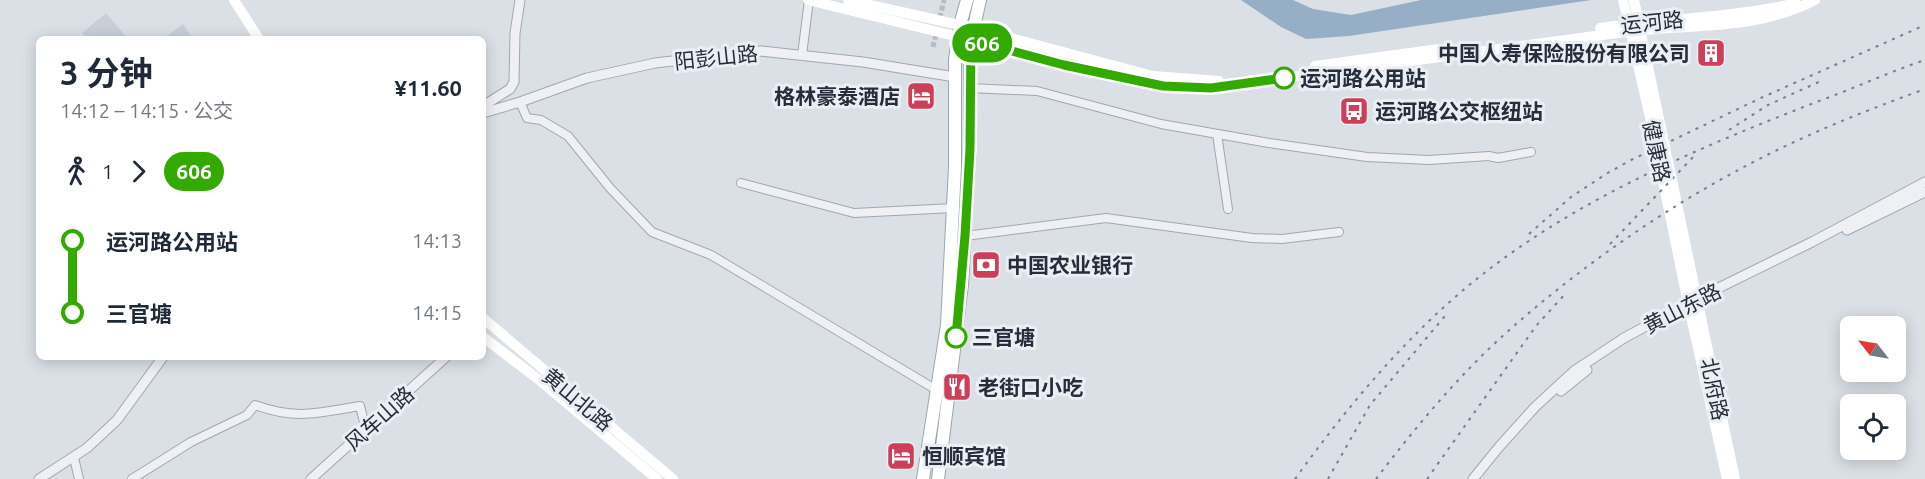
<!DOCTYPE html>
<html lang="zh">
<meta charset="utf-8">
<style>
:root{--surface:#fff;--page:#f6f6f7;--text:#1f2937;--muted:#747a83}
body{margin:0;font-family:Ubuntu,"Noto Sans SC",sans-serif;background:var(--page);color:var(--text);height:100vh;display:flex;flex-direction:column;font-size:22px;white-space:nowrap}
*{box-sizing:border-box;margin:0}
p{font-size:20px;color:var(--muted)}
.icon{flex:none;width:33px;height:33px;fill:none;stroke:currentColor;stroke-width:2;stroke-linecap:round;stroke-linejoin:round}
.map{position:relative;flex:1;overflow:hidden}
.panel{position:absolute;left:36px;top:36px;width:450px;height:324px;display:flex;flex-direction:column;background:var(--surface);border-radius:9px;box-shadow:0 3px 15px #0003}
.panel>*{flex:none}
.badge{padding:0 12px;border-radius:20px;font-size:21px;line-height:39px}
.needle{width:39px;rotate:301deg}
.controls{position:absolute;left:1840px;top:316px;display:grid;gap:12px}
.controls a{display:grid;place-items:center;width:66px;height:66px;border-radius:9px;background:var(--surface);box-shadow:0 3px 15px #0003;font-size:30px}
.map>.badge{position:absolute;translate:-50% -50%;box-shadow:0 0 0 3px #fff}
.legs{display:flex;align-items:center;gap:9px;height:66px;padding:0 24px;font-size:20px}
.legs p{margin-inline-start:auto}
.overview{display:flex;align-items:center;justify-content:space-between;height:102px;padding:0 24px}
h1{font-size:33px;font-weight:700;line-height:45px}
ul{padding:0 24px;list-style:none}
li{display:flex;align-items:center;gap:21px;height:72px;font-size:22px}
li i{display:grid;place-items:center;width:9px;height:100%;margin:0 8px;background:currentColor}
li i::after{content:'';width:15px;height:15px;margin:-8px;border:4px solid;border-radius:50%;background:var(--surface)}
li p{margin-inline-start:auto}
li:first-child i{background:linear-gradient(#0000 50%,currentColor 0)}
li:last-child i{background:linear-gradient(currentColor 50%,#0000 0)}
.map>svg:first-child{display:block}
.built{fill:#c9cfd8}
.water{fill:#96afc6}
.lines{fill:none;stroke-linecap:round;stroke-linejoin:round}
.pedestrian-tunnel{stroke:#b7bcc4;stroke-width:5;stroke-dasharray:5 2.5;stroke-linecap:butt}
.minor-casing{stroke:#a1a7b0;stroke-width:10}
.tertiary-casing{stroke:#a1a7b0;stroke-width:11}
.primary-casing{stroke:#9ba5b1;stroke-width:14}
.minor{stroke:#eef0f4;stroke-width:8}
.tertiary{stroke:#eef0f4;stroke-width:9}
.secondary{stroke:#fff;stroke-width:10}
.primary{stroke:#fff;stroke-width:12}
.rail{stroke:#75808f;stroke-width:2;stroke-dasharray:3 6;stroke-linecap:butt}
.line-1-casing{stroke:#fff;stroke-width:14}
.line-1{stroke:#3a0;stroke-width:9}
.stop-1-dot{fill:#fff;stroke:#3a0;stroke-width:3}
.labels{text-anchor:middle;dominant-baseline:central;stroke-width:6;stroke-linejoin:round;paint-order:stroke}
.street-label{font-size:21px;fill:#262e3c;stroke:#ebeff4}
.poi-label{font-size:21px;font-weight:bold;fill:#262e3c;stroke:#ebeff4;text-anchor:start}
.stop-label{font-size:21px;font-weight:bold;fill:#262e3c;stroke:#ebeff4;text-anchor:start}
</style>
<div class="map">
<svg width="1925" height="479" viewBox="0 0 1925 479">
<rect width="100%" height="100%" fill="#dbe0e6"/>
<path class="built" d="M106 13 128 39H88L82 33Z
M183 24 193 39H163Z"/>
<path class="water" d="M1241 0H1293L1313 9 1351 15 1421 0H1591L1349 36 1306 39 1281 27Z"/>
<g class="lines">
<path class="pedestrian-tunnel" d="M933 47 944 0"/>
<g class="minor-casing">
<path id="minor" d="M802 55 809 0
M970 88 1037 91 1161 124 1269 143 1367 157 1429 160 1489 156 1498 158 1531 152
M520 102 527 118 541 120 568 136 610 188 652 232 711 255 940 392
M1217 134 1228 209
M741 183 854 213 954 208
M965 236 1106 218 1252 238 1282 239 1339 232
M74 458 79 479
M132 479 191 442 247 415 255 405C296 420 318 413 360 406L366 430"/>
</g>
<g class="tertiary-casing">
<path id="tertiary" d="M483 106 510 89 514 82 515 33 520 0
M483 113 520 102 587 78 655 63 761 51 863 62 955 77
M1847 230 1925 192
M1561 391 1587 370
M39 479 87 448 117 420 163 357
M311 479 446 357
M1473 479 1499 447 1535 407 1574 371 1624 338 1696 299 1812 242 1925 182"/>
</g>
<g class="primary-casing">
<path id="primary" d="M923 479 947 325 955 167V59L960 25 967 0
M938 479 962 285 970 149V65L971 40 980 0"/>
</g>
<use href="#minor" class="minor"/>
<use href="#tertiary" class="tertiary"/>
<path class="secondary" d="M234 0 259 39
M808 0 971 40 1064 65 1163 86 1211 88C1349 69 1487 50 1625 32 1692 23 1752 32 1815 0
M848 0 973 28 1153 76 1219 81
M1623 0 1649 113 1688 303 1727 479
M1634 0 1735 479
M1600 28C1663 19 1726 18 1788 5L1795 1
M1315 66 1439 49
M483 318 673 479
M483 337 538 379 657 479"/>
<use href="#primary" class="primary"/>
<path class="rail" d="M1729 130 1768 105 1821 81
M1529 234 1571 197 1606 174 1629 161 1763 97 1925 25
M1610 244 1697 153
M1295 479C1342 414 1393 352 1454 298 1559 206 1690 151 1819 101 1855 88 1889 72 1925 60
M1328 479 1370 405 1445 316
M1376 479C1415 428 1458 376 1506 333 1591 257 1691 190 1794 142 1837 122 1881 105 1925 89
M1427 479 1536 326 1566 293"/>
</g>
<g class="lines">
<g class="line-1-casing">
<path id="line-1" d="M956 337 965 236 970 149 971 40 1064 65 1163 86 1211 88 1284 78"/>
</g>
<use href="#line-1" class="line-1"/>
</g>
<defs>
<g id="building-square" transform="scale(1.5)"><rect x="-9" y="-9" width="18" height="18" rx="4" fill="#cd3f59" stroke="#ebeff4"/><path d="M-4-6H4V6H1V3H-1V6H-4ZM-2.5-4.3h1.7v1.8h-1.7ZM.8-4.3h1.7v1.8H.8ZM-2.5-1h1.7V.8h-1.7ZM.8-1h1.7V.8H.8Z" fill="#fff"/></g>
<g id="hotel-square" transform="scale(1.5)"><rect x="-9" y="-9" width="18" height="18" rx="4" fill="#cd3f59" stroke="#ebeff4"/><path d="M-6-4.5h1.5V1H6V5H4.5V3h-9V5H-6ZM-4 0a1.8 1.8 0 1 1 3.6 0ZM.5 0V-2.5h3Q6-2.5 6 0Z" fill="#fff"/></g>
<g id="bus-square" transform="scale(1.5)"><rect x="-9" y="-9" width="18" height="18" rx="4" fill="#cd3f59" stroke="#ebeff4"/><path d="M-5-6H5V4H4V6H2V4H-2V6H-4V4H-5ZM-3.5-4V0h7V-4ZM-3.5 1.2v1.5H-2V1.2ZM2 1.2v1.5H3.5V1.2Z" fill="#fff"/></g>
<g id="bank-square" transform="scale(1.5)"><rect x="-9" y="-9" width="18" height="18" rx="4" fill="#cd3f59" stroke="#ebeff4"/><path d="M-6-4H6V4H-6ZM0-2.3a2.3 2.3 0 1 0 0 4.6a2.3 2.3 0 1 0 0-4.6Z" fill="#fff"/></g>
<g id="restaurant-square" transform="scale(1.5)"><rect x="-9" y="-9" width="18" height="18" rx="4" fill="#cd3f59" stroke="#ebeff4"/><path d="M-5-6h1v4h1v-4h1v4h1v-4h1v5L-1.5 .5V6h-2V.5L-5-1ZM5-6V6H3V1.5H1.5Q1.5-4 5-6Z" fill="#fff"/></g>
</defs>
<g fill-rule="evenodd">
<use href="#building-square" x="1711" y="53"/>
<use href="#hotel-square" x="921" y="96"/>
<use href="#bus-square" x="1354" y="111"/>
<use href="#bank-square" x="986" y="265"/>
<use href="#restaurant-square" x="957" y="387"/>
<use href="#hotel-square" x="901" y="456"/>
</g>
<g class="stop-1-dot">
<circle cx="1284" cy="78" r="10"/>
<circle cx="956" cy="337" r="10"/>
</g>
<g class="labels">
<g class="street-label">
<text transform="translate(1652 22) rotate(-6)">运河路</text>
<text transform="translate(716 57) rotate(-6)">阳彭山路</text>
<text transform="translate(1657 151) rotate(78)">健康路</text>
<text transform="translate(1682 308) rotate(-27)">黄山东路</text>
<text transform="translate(1715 389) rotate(78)">北府路</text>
<text transform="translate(578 399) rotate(40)">黄山北路</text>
<text transform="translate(379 418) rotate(-42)">风车山路</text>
</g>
<g class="poi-label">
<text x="1690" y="53" text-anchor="end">中国人寿保险股份有限公司</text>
<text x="900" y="96" text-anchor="end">格林豪泰酒店</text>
<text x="1375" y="111">运河路公交枢纽站</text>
<text x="1007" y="265">中国农业银行</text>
<text x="978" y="387">老街口小吃</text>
<text x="922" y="456">恒顺宾馆</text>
</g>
<g class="stop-label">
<text x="1300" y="78">运河路公用站</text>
<text x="972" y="337">三官塘</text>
</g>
</g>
</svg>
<div class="controls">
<a><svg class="needle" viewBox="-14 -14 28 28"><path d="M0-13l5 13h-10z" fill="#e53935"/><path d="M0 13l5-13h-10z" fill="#747a83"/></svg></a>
<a><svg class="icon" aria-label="locate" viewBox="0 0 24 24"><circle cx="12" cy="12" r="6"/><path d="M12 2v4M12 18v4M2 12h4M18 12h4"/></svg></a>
</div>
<b class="badge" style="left:982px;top:43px;background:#3a0;color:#fff">606</b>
<section class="panel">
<div class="overview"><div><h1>3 分钟</h1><p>14:12 – 14:15 · 公交</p></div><b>¥11.60</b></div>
<div class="legs"><svg class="icon" aria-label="walk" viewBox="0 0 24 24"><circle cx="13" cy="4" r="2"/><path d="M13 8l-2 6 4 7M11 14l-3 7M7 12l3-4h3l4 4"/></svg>1<svg class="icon" aria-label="forward" viewBox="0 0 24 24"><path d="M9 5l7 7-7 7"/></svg><b class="badge" style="background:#3a0;color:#fff">606</b></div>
<ul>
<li><i style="color:#3a0"></i><b>运河路公用站</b><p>14:13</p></li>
<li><i style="color:#3a0"></i><b>三官塘</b><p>14:15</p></li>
</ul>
</section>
</div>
